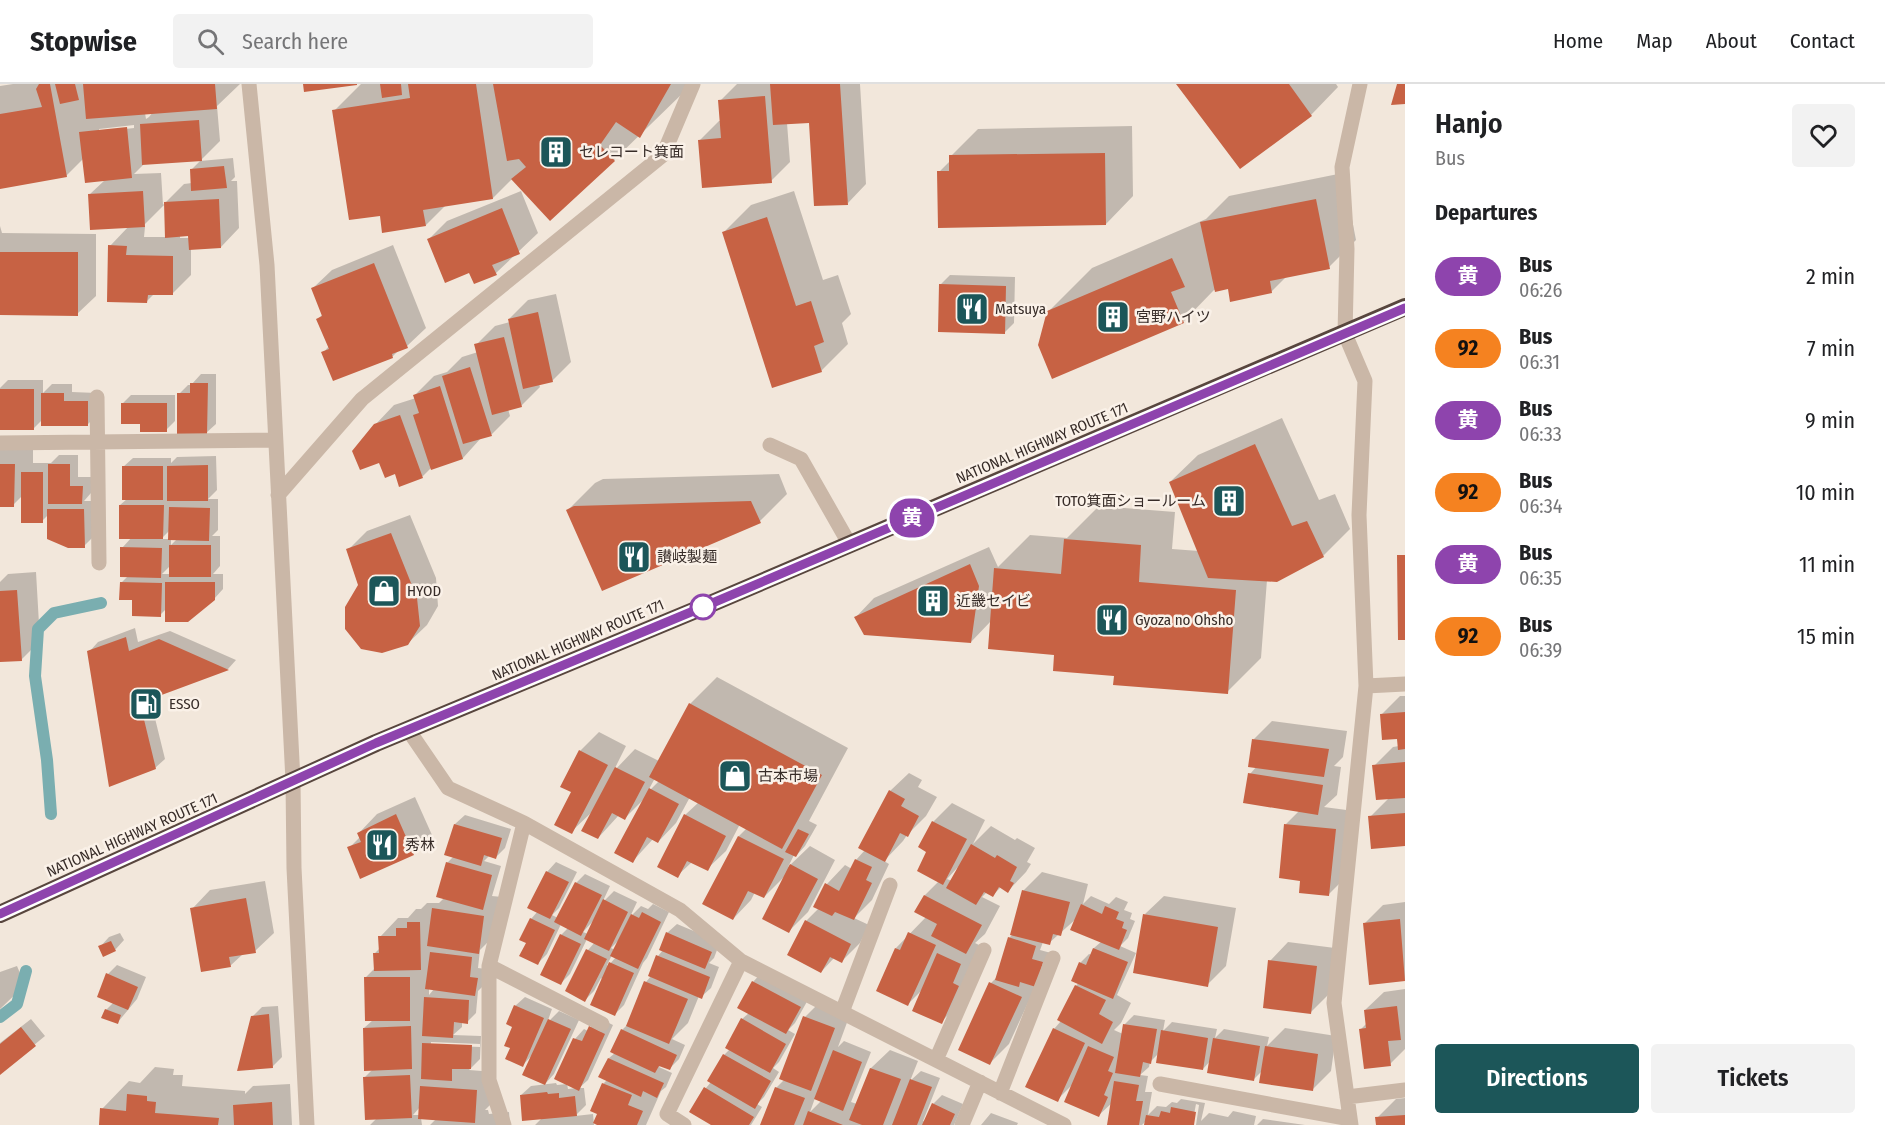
<!DOCTYPE html>
<meta charset="utf-8">
<style>
:root{--surface:#fff;--page:#f2f2f2;--text:#202124;--muted:#757577;--line:#e0e0e0;--accent:#1c5659}
body{margin:0;font-family:"Fira Sans Condensed","Noto Sans JP",sans-serif;background:var(--page);color:var(--text);height:100vh;display:flex;flex-direction:column;font-size:22px;white-space:nowrap}
*{box-sizing:border-box;margin:0}
p{font-size:20px;color:var(--muted)}
.icon{flex:none;width:33px;height:33px;fill:none;stroke:currentColor;stroke-width:2;stroke-linecap:round;stroke-linejoin:round}
.map{position:relative;flex:1;overflow:hidden}
.panel{display:flex;flex-direction:column;background:var(--surface);width:480px}
.panel>*{flex:none}
.badge{padding:0 12px;border-radius:20px;font-size:21px;line-height:39px}
.map>.badge{position:absolute;translate:-50% -50%;box-shadow:0 0 0 3px #fff}
h2{padding:0 30px;font-size:22px;line-height:54px}
.round{display:grid;place-items:center;flex:none;width:63px;height:63px;border-radius:6px;background:var(--page)}
.headline{display:flex;align-items:center;justify-content:space-between;height:102px;padding:0 30px}
h1{font-size:28px;font-weight:600;line-height:45px}
.button{display:flex;gap:12px;margin-top:auto;padding:12px 30px}
.button a{flex:1;height:69px;border-radius:6px;background:var(--accent);color:#fff;font-size:24px;font-weight:600;line-height:69px;text-align:center}
.button a+a{background:var(--page);color:var(--text)}
ul{padding:0;list-style:none}
li{display:flex;align-items:center;gap:18px;height:72px;padding:0 30px}
li div{flex:1}
li b{display:block;font-size:22px}
li em{font-style:normal}
li .badge{min-width:66px;font-weight:700;text-align:center}
header{display:flex;align-items:center;gap:36px;box-sizing:border-box;height:84px;padding:0 30px;background:var(--surface);border-bottom:2px solid var(--line)}
header strong{font-size:28px}
nav{display:flex;gap:33px;margin-inline-start:auto;font-size:21px}
.search{width:420px;height:54px;background:var(--page);display:flex;align-items:center;gap:15px;box-sizing:border-box;padding:0 21px;border-radius:6px;color:var(--muted);font-size:22px}
main{display:flex;flex:1;min-height:0}
.map>svg:first-child{display:block}
.shadow{fill:#0003;fill-rule:evenodd}
.lines{fill:none;stroke-linecap:round;stroke-linejoin:round}
.stream{stroke:#7aaeb0;stroke-width:12}
.building{fill:#c76244}
.minor{stroke:#cab7a7;stroke-width:15}
.highway{stroke:#58463e;stroke-width:18}
.line-casing{stroke:#fff;stroke-width:14}
.line{stroke:#8e44ad;stroke-width:9}
.stop-dot{fill:#fff;stroke:#8e44ad;stroke-width:3}
.labels{text-anchor:middle;dominant-baseline:central;stroke-width:5;stroke-linejoin:round;paint-order:stroke}
.poi-label{font-size:15px;fill:#372c28;stroke:#faf1e8;text-anchor:start}
.street-label{font-size:15px;fill:#372c28;stroke:#faf1e8}
</style>
<header>
<strong>Stopwise</strong>
<div class="search"><svg class="icon" aria-label="search" viewBox="0 0 24 24"><circle cx="10" cy="10" r="6"/><path d="M15 15l6 6"/></svg>Search here</div>
<nav><a>Home</a><a>Map</a><a>About</a><a>Contact</a></nav>
</header>
<main>
<div class="map">
<svg width="1405" height="1041" viewBox="0 0 1405 1041">
<rect width="100%" height="100%" fill="#f2e7db"/>
<path class="shadow" d="M13 0H240L217 22 220 57 201 76 144 80 134 90 161 89 163 121 184 100 192 99 191 86 200 77 233 74 235 93 231 97H237L239 144 221 163 191 164V191L172 210 155 209 147 217 110 162 129 142 90 110 105 96 83 75 66 92 0 104V2ZM153 28 149 33 146 35 145 29ZM134 41V44L99 48V45ZM165 120 167 153H144L145 143H142ZM180 151H190V154H180Z
M361 0H688L684 8 614 76 513 94 493 114 446 121 426 141 382 130 334 27Z
M737 0H860L866 100 848 119 810 37 787 39 790 78 771 97 700 56 719 37H721L720 17Z
M1178 0H1336L1338 3 1311 31 1240 83Z
M1132 42 1133 112 1106 140 939 88 951 76V72L978 45Z
M1343 89 1356 156 1329 183 1287 192 1271 208 1229 204 1214 206 1183 238 1048 228 1092 184 1206 135 1229 112Z
M521 107 538 149 496 189 470 187 429 155 447 137Z
M794 107 823 196 838 191 851 230 842 239 848 260 821 287 724 148 751 121Z
M0 142 2 149 96 150V212L77 230H0Z
M393 161 426 244 407 262 400 265 393 272 323 269 329 262 318 235 323 230 313 204 332 186Z
M950 191 1015 193 1014 239 1005 248 940 201Z
M556 210 571 278 552 297 539 300 540 303 521 322 508 325 510 332 492 350 481 354 463 374 431 384 423 392 400 401 375 341 394 321 416 314 415 311 434 292 447 288 462 273 478 268 476 261 495 242 510 238 509 235 528 216Z
M201 290H216V340L206 349 179 310 188 301H191Z
M8 296H43V309L52 300H72V308L97 309V331L88 340 43 335 34 344H0V304Z
M131 311H175V337L166 346 122 320Z
M1282 334 1319 416 1335 410 1350 445 1323 472 1267 496 1261 574 1227 608 1116 591 1056 569 991 537 971 558 856 533 874 514 989 463 998 483 1030 451 1067 454 1099 422 1175 428 1172 465 1199 467 1170 398 1198 371Z
M0 361H33V379H51L59 371H78V393H92L91 409 84 417H93V453L84 462 48 431 42 437 22 412 13 421H0Z
M216 372 217 406 208 415H218V446L212 452H220V482L213 490H223V505L214 515 166 525 160 531 134 515 121 499 128 492 122 464 132 453 120 421 127 415 123 383 133 374H171V379L177 373ZM170 446V455H161ZM171 454 177 455 171 461ZM170 482V490H162Z
M779 390 787 410 760 437 568 426 595 399 603 395Z
M410 431 436 494 438 522 427 541 407 560 360 501 348 466 367 447Z
M36 488 40 557 21 576 0 577V498L8 490Z
M135 544 138 558 170 547 236 576 228 585 150 614 165 675 155 684 89 568 98 558Z
M717 593 848 664 809 737 817 741 805 762 796 772 794 771 788 783 810 762 835 776 808 828 789 847 785 792 764 813 755 808 751 816 733 835 704 820 739 752 747 744 740 740 726 767 707 785 692 778 677 792 685 731 699 718 690 713 676 739 658 758 653 755 633 777 645 714 625 734 619 731 598 754 593 727 571 748 573 708 580 667 599 648 626 662 613 688 635 665 659 677 690 620ZM655 694 659 697 649 707H648Z
M1400 612H1405V761L1372 763 1370 733 1389 714 1374 682 1393 663 1399 662 1398 653 1381 631Z
M1272 637 1347 647 1343 673 1334 682 1341 683 1337 711 1324 723 1354 727 1348 791 1329 810 1301 795 1286 740 1300 726 1250 690 1257 682 1254 655Z
M909 689 922 696 918 703 937 713 926 732 907 751 903 757 884 777 889 780 872 816 854 834 869 841 860 859 841 878 834 874 821 888 806 837 819 824 827 800 845 781 852 785 856 776 865 766 890 707Z
M415 713 432 751 413 769 360 793 349 764 360 753 359 749 377 730Z
M952 719 985 736 973 760 991 742 1015 756 1017 754 1035 764 1027 778 1031 780 1026 788 1008 807 1001 803 993 811 987 808 982 813 1000 822 985 850 975 859 979 861 960 919 941 938 922 906 908 920 896 864 926 833 916 828 925 811 939 797 928 767 933 738ZM958 783 952 797 947 795Z
M465 731 511 745 505 764 495 774 489 772 484 777 501 782 492 812 502 813 497 849 480 866 478 884 486 885 484 901 478 907 476 929 467 938H462V943L453 951 481 952 480 975 469 986 495 988 493 1018 485 1026H488L489 1030 509 1028 510 1041H430L436 1035 421 1034 422 1041H370L377 1034 365 993 373 985 364 944 373 936 366 893 375 884V869L380 864V853L398 834H408L416 825H421L427 819H439L444 814 447 779 454 772 446 770 455 740ZM429 904 434 905 429 911ZM431 958 480 960V963L431 961ZM420 1023V1031H413Z
M556 778 577 788 559 824 552 831 558 834 576 799 585 790 610 802 602 819 614 807 637 818 630 833 641 822 648 825 653 820 669 828 647 874 643 879 624 921 614 931 603 896 601 894 594 907 585 916 588 866 595 858 587 855 570 890 561 899V851L568 844 561 840 547 870 537 880 528 858 531 835 538 827 529 823 547 788ZM594 836 588 850 583 848ZM621 854 615 866 611 864ZM612 871 616 873 608 882 607 881Z
M1042 788 1088 800 1083 820 1091 812 1109 820 1116 813 1128 818 1124 826 1132 829 1130 835 1135 837 1128 854 1120 862 1136 869 1117 911 1131 919 1121 939 1114 946 1123 950 1125 940 1134 931 1165 936 1163 947 1172 938 1217 945 1215 954 1224 945 1269 953 1267 962 1285 944 1336 952 1331 987 1312 1006 1263 986 1253 996 1211 976 1203 985 1159 969 1150 978 1149 983 1140 991 1148 992 1145 1008H1152L1148 1031 1157 1022 1166 1023 1172 1018 1177 1019 1181 1015 1205 1019 1201 1037 1209 1029 1228 1033 1233 1027 1256 1032 1254 1041H1196L1199 1021 1196 1020 1192 1041H1146L1147 1036 1142 1041H1115L1113 1018 1099 1031 1073 1000 1057 1016 1054 945 1061 937 1076 902 1079 898 1080 879 1089 870 1092 871 1094 864 1102 857 1076 835 1049 859 1043 858 1040 866 1051 869 1009 960 990 979 991 899 998 892 1009 854 1013 850 1023 807Z
M265 797 274 849 255 867 243 870 230 882 192 825 210 806Z
M1164 812 1236 824 1226 882 1207 901 1145 830Z
M1405 818V896L1371 900 1364 840 1383 821Z
M677 840 720 858 714 874 709 879 719 883 711 904 701 913 699 912 688 939 672 955 685 961 679 975 670 984 661 981 659 983 672 989 666 1003 661 1007 646 1041H600L599 1029 603 1000 607 996 609 974 615 969 622 946 629 939 646 898 651 892 658 872 663 866 667 849Z
M120 849 124 856 115 866 100 863 109 853Z
M1288 858 1335 864 1330 909 1311 928 1270 877Z
M117 881 146 893 137 915 118 938 106 926 114 918 108 890Z
M17 882 25 901 0 925V888Z
M762 888 809 914 795 939 788 946 795 950 779 978 773 984 779 988 764 1013 757 1020 762 1023 751 1041H714L691 1027 706 1004 711 998 709 996 724 971 730 965 742 935 749 929 739 923 753 898Z
M1405 905V965L1390 980 1360 946 1367 939 1365 926 1384 908Z
M525 913 552 925 547 939 559 927 579 936 554 990 545 1000 533 970 523 981 512 963 515 922Z
M824 914 852 925 838 963 844 957 871 968 851 1018 857 1020 871 984 890 966 918 977 910 997 921 987 940 994 923 1037 926 1038 933 1020 942 1011 963 1020 954 1041H762L776 1004 784 996 805 933ZM815 1014 821 1017 810 1028Z
M278 922 282 973 272 983 252 933 262 923Z
M599 934 613 941 588 996 579 1004H584L586 1021 575 1032 593 1030 594 1041H535L542 1034 521 1011 531 1002 556 999 557 1001 567 1000 568 1005 577 1004 575 955 584 945 588 947Z
M31 935 45 952 0 989V959Z
M155 983 174 985 173 991H183L182 1002 245 1007V1010L253 1002 290 1000 292 1041H100L102 1025 129 997 140 999Z
M1405 1014V1041H1377V1034L1396 1015Z
M991 1029 1018 1039 1017 1041H981Z
M1263 1035 1305 1041H1257Z"/>
<g class="lines">
<path class="stream" d="M51 730 47 676 35 592 38 545 54 529 101 519
M0 933 17 920 26 887"/>
</g>
<path class="building" d="M39 0H50L67 93 0 105V30L42 23 36 5Z
M55 0H75L79 16 60 20Z
M83 0H215L217 25 86 35Z
M303 0H357V1L304 8Z
M380 0H401L402 11 382 14Z
M408 0H476L493 115 423 126 426 142 382 149 380 132 349 136 332 26 410 14Z
M493 0H671L640 54 616 38 600 61 615 77 550 137 511 95 526 83 519 75 507 77Z
M770 0H840L848 121 814 122 809 39 773 41Z
M1176 0H1289L1312 32 1240 85Z
M1397 0H1405V20L1391 21Z
M765 12 772 99 702 104 698 56 721 54 718 16Z
M199 36 202 77 142 81 140 40Z
M127 43 132 94 85 99 79 48Z
M1105 69 1106 141 938 144 937 87H949V71Z
M224 82 227 104 191 107 190 85Z
M143 107 145 143 90 146 88 110Z
M219 115 221 164 189 166 188 152 165 154 164 118Z
M1316 115 1330 185 1270 197 1272 209 1230 218 1228 205 1215 208 1200 138Z
M502 124 520 170 492 181 497 191 474 200 469 189 445 199 427 155Z
M767 133 796 222 811 217 824 258 814 262 822 288 772 304 722 148Z
M108 161 127 162 126 171 173 172V211H148L147 219 107 218Z
M0 168H78V232L0 231Z
M1172 174 1185 203 1171 208 1184 239 1052 295 1038 261 1047 227Z
M374 179 408 264 392 270 393 274 333 297 321 268 329 265 316 235 322 232 311 204Z
M939 200 1006 202 1005 250 938 248Z
M538 228 553 298 523 305 508 235Z
M504 253 522 323 492 331 474 260Z
M470 283 492 352 463 360 442 292Z
M190 299H208L207 351 177 350V309H190Z
M440 302 463 375 431 386 413 331 419 329 413 311Z
M0 305H34V346H0Z
M41 309H64V317H88V342H41Z
M121 319H167V348H140V340H121Z
M400 331 423 394 399 403 395 390 385 394 379 379 360 386 352 367 374 340Z
M1255 360 1292 442 1307 437 1324 473 1277 498 1208 494 1169 398Z
M0 380H15L14 423H0Z
M48 380H70V402H83L82 420H48Z
M208 381V417H167V382Z
M122 382H163V416H122Z
M21 388H43V439H21Z
M751 417 761 439 602 507 566 426 574 422Z
M119 421H164L163 455H119Z
M169 423 210 424 209 457 168 456Z
M47 425H84L85 464H68L47 455Z
M391 449 417 514 420 542 408 561 382 569 361 565 345 545V523L358 501 346 465Z
M1064 455 1141 461 1139 498 1236 506 1228 610 1113 601 1114 592 1053 587 1054 571 988 565 994 484 1061 490Z
M169 461H211V493H169Z
M120 463 162 464 161 494 120 493Z
M1397 471H1405V556H1398Z
M970 480 979 502 971 559 864 551 854 533Z
M120 498 162 499 161 533 132 532V516H119Z
M165 498H215V516L188 538H165Z
M17 506 22 577 0 578V507Z
M126 553 129 567 159 555 229 586 140 619 156 685 109 703 87 567Z
M689 619 822 691 782 765 649 693Z
M1405 628V665L1398 666 1397 655 1382 656 1380 630Z
M1252 655 1329 665 1324 693 1248 683Z
M579 666 608 681 572 750 554 741 571 708 560 703Z
M1405 678V714L1376 716 1372 681Z
M615 683 645 698 625 736 612 729 598 755 581 747Z
M1248 689 1323 701 1318 731 1243 719Z
M649 704 679 720 658 759 647 753 633 779 614 769Z
M889 706 905 715 901 722 919 732 908 753 900 749 885 778 858 764Z
M1405 729V762L1371 765 1368 732Z
M396 730 414 771 360 795 347 763 361 758 357 749Z
M684 730 726 752 708 787 687 777 678 794 657 783Z
M932 737 967 755 943 801 917 787 926 768 918 763Z
M454 740 502 754 496 775 484 771 481 782 444 771Z
M1284 740 1336 745 1329 812 1299 809 1300 797 1279 794Z
M798 745 809 750 796 773 785 768Z
M738 752 784 775 764 814 748 807 733 836 702 820Z
M971 760 995 774 997 771 1017 783 1010 797 1014 799 1008 809 999 803 993 813 984 808 976 821 946 804Z
M855 775 872 783 866 796 872 799 854 836 835 828 832 832 813 823 825 799 839 807Z
M446 778 492 791 483 826 436 813Z
M790 780 818 795 789 849 762 835Z
M546 787 569 798 550 835 527 824Z
M575 798 602 811 581 852 554 838Z
M1022 806 1070 818 1061 852 1053 850 1050 861 1010 851Z
M924 811 982 841 966 870 931 852 937 840 914 828Z
M246 814 256 869 229 873 231 883 201 888 190 824Z
M603 815 628 828 609 867 584 855Z
M1081 820 1102 830 1105 822 1119 828 1116 835 1124 838 1122 844 1127 846 1119 866 1070 846Z
M432 824 484 832 479 870 427 862Z
M642 828 661 838 638 885 610 872 631 830 639 834Z
M1143 830 1218 843 1208 903 1133 889Z
M530 834 555 846 538 881 519 872 526 859 519 856Z
M1400 835 1405 897 1369 901 1363 839Z
M805 836 851 860 842 879 830 873 821 889 787 871Z
M407 838H420L421 886 374 887 373 869H379L378 852H396V844H407Z
M666 848 712 868 705 885 659 866Z
M908 848 936 861 908 922 876 907 895 864 900 866Z
M560 850 581 860 561 901 540 891Z
M1008 853 1036 862 1032 875 1043 878 1036 903 1020 898 1019 903 995 896Z
M111 857 116 867 103 873 98 862Z
M1093 864 1128 878 1113 915 1071 897 1079 878 1086 881Z
M586 865 607 875 585 918 565 907Z
M430 868 472 873 470 893 478 894 475 912 425 905Z
M937 869 961 880 953 899 959 902 942 940 912 927Z
M656 871 710 893 702 915 648 892Z
M1268 876 1317 882 1311 930 1263 924Z
M609 878 634 889 615 932 590 921Z
M106 889 138 903 128 926 97 913Z
M364 893H410V937H365Z
M644 897 688 915 669 960 626 942Z
M752 897 801 923 786 950 737 924Z
M989 898 1022 913 990 981 958 966Z
M1075 901 1106 916 1099 930 1113 938 1102 960 1057 936Z
M424 913 469 916 468 940 454 938 453 954 422 952Z
M514 921 544 934 523 983 505 975 510 964 504 962 512 943 506 940Z
M1397 922 1401 956 1388 957 1391 982 1364 985 1359 945 1366 944 1364 926Z
M105 925 121 931 118 940 101 934Z
M269 930 273 984 237 987 251 932Z
M803 932 835 944 811 1007 779 995Z
M741 934 786 960 770 989 725 964Z
M548 935 571 945 545 1001 522 991Z
M1123 940 1157 945 1151 980 1143 978 1140 993 1115 989Z
M411 942 412 985 364 987 363 944Z
M589 942 605 950 579 1007 554 995 573 954 582 957Z
M21 943 36 962 0 991V960Z
M1053 944 1085 959 1058 1018 1025 1003Z
M621 945 677 971 670 986 659 982 655 989 610 968Z
M1161 946 1208 954 1203 986 1156 979Z
M1213 954 1260 962 1254 997 1207 989Z
M422 959 472 961 471 985H452V997L421 995Z
M1088 962 1114 973 1108 987 1113 989 1104 1011 1108 1013 1099 1033 1064 1018Z
M1265 962 1318 970 1313 1007 1259 999Z
M833 966 862 978 843 1027 814 1015Z
M723 970 771 997 755 1025 707 997Z
M608 974 664 999 657 1014 643 1007 641 1013 598 993Z
M870 984 901 995 883 1041H862L849 1036Z
M410 991 412 1034 365 1036 363 993Z
M910 995 932 1003 917 1041H892Z
M1114 997 1139 1001 1136 1017H1143L1139 1041H1107Z
M602 999 632 1011 628 1021 643 1027 637 1041H597L593 1039 597 1030 590 1027Z
M420 1002 477 1006 475 1039 418 1035Z
M704 1003 754 1033 749 1041H711L689 1028Z
M775 1003 805 1014 794 1041H760Z
M547 1008 548 1010 559 1009V1014L575 1012 577 1032 522 1037 520 1011Z
M127 1010 147 1012V1017L156 1018 155 1029 219 1034 218 1041H99L100 1024 126 1027Z
M272 1018 273 1041H234L233 1021Z
M932 1019 955 1030 950 1041H922Z
M1171 1023 1196 1028 1194 1041H1144L1146 1031 1159 1033 1161 1027 1170 1029Z
M808 1027 843 1041H803Z
M1405 1031V1041H1376L1375 1033Z"/>
<g class="lines">
<path class="minor" d="M249 0 267 181 293 697 294 784 307 1041
M97 313 99 479
M0 359 275 356
M770 361 801 375 850 461
M278 411 362 315 663 71 693 0
M1366 602 1405 600
M409 647 448 704 524 739 680 826 741 877 1064 1041
M489 882 602 940
M842 928 890 801
M936 976 984 866
M1160 1000 1350 1035
M1000 1009 1053 874
M1347 1013 1405 1006
M504 1041 489 996V882L524 739
M684 1041 667 1030 741 877
M962 1041 980 998
M1351 1041 1334 919 1366 602 1359 431 1365 297 1345 250 1347 165 1342 83 1360 0"/>
<path class="highway" d="M0 830 376 659 703 523 1405 223"/>
</g>
<g class="lines">
<g class="line-casing">
<path id="line" d="M0 830 376 659 703 523 1405 224"/>
</g>
<use href="#line" class="line"/>
</g>
<defs>
<g id="building-square" transform="scale(1.725)"><rect x="-9" y="-9" width="18" height="18" rx="4" fill="#1c5659" stroke="#faf1e8"/><path d="M-4-6H4V6H1V3H-1V6H-4ZM-2.5-4.3h1.7v1.8h-1.7ZM.8-4.3h1.7v1.8H.8ZM-2.5-1h1.7V.8h-1.7ZM.8-1h1.7V.8H.8Z" fill="#fff"/></g>
<g id="restaurant-square" transform="scale(1.725)"><rect x="-9" y="-9" width="18" height="18" rx="4" fill="#1c5659" stroke="#faf1e8"/><path d="M-5-6h1v4h1v-4h1v4h1v-4h1v5L-1.5 .5V6h-2V.5L-5-1ZM5-6V6H3V1.5H1.5Q1.5-4 5-6Z" fill="#fff"/></g>
<g id="shop-square" transform="scale(1.725)"><rect x="-9" y="-9" width="18" height="18" rx="4" fill="#1c5659" stroke="#faf1e8"/><path d="M-5-2.5h2.3a2.7 3.5 0 0 1 5.4 0H5L5.5 6h-11ZM-1.5-2.5h3a1.5 2.3 0 0 0-3 0Z" fill="#fff"/></g>
<g id="fuel-square" transform="scale(1.725)"><rect x="-9" y="-9" width="18" height="18" rx="4" fill="#1c5659" stroke="#faf1e8"/><path d="M-5.5-6h7V0h2V4h1.3V-2.5L3-4.5l.8-.8L6-3V5H2.5V1h-1V6h-7ZM-4.2-4.7v3.2H.2V-4.7Z" fill="#fff"/></g>
</defs>
<g fill-rule="evenodd">
<use href="#building-square" x="556" y="68"/>
<use href="#restaurant-square" x="972" y="225"/>
<use href="#building-square" x="1113" y="233"/>
<use href="#building-square" x="1229" y="417"/>
<use href="#restaurant-square" x="634" y="473"/>
<use href="#shop-square" x="384" y="507"/>
<use href="#building-square" x="933" y="517"/>
<use href="#restaurant-square" x="1112" y="536"/>
<use href="#fuel-square" x="146" y="620"/>
<use href="#shop-square" x="735" y="692"/>
<use href="#restaurant-square" x="382" y="761"/>
</g>
<circle class="stop-dot" cx="703" cy="523" r="12"/>
<g class="labels">
<g class="poi-label">
<text x="579" y="68">セレコート箕面</text>
<text x="995" y="225">Matsuya</text>
<text x="1136" y="233">宮野ハイツ</text>
<text x="1206" y="417" text-anchor="end">TOTO箕面ショールーム</text>
<text x="657" y="473">讃岐製麺</text>
<text x="407" y="507">HYOD</text>
<text x="956" y="517">近畿セイビ</text>
<text x="1135" y="536">Gyoza no Ohsho</text>
<text x="169" y="620">ESSO</text>
<text x="758" y="692">古本市場</text>
<text x="405" y="761">秀林</text>
</g>
<g class="street-label">
<text transform="translate(1042 359) rotate(-23)">NATIONAL HIGHWAY ROUTE 171</text>
<text transform="translate(578 556) rotate(-23)">NATIONAL HIGHWAY ROUTE 171</text>
<text transform="translate(132 751) rotate(-24)">NATIONAL HIGHWAY ROUTE 171</text>
</g>
</g>
</svg>
<b class="badge" style="left:912px;top:434px;background:#8e44ad;color:#fff">黄</b>
</div>
<section class="panel">
<div class="headline"><div><h1>Hanjo</h1><p>Bus</p></div><a class="round"><svg class="icon" aria-label="heart" viewBox="0 0 24 24"><path d="M12 20l-8-8c-3-5 5-10 8-4 3-6 11-1 8 4z"/></svg></a></div>
<h2>Departures</h2>
<ul>
<li><span class="badge" style="background:#8e44ad;color:#fff">黄</span><div><b>Bus</b><p>06:26</p></div><em>2 min</em></li>
<li><span class="badge" style="background:#f58220;color:#111">92</span><div><b>Bus</b><p>06:31</p></div><em>7 min</em></li>
<li><span class="badge" style="background:#8e44ad;color:#fff">黄</span><div><b>Bus</b><p>06:33</p></div><em>9 min</em></li>
<li><span class="badge" style="background:#f58220;color:#111">92</span><div><b>Bus</b><p>06:34</p></div><em>10 min</em></li>
<li><span class="badge" style="background:#8e44ad;color:#fff">黄</span><div><b>Bus</b><p>06:35</p></div><em>11 min</em></li>
<li><span class="badge" style="background:#f58220;color:#111">92</span><div><b>Bus</b><p>06:39</p></div><em>15 min</em></li>
</ul>
<div class="button"><a>Directions</a><a>Tickets</a></div>
</section>
</main>
